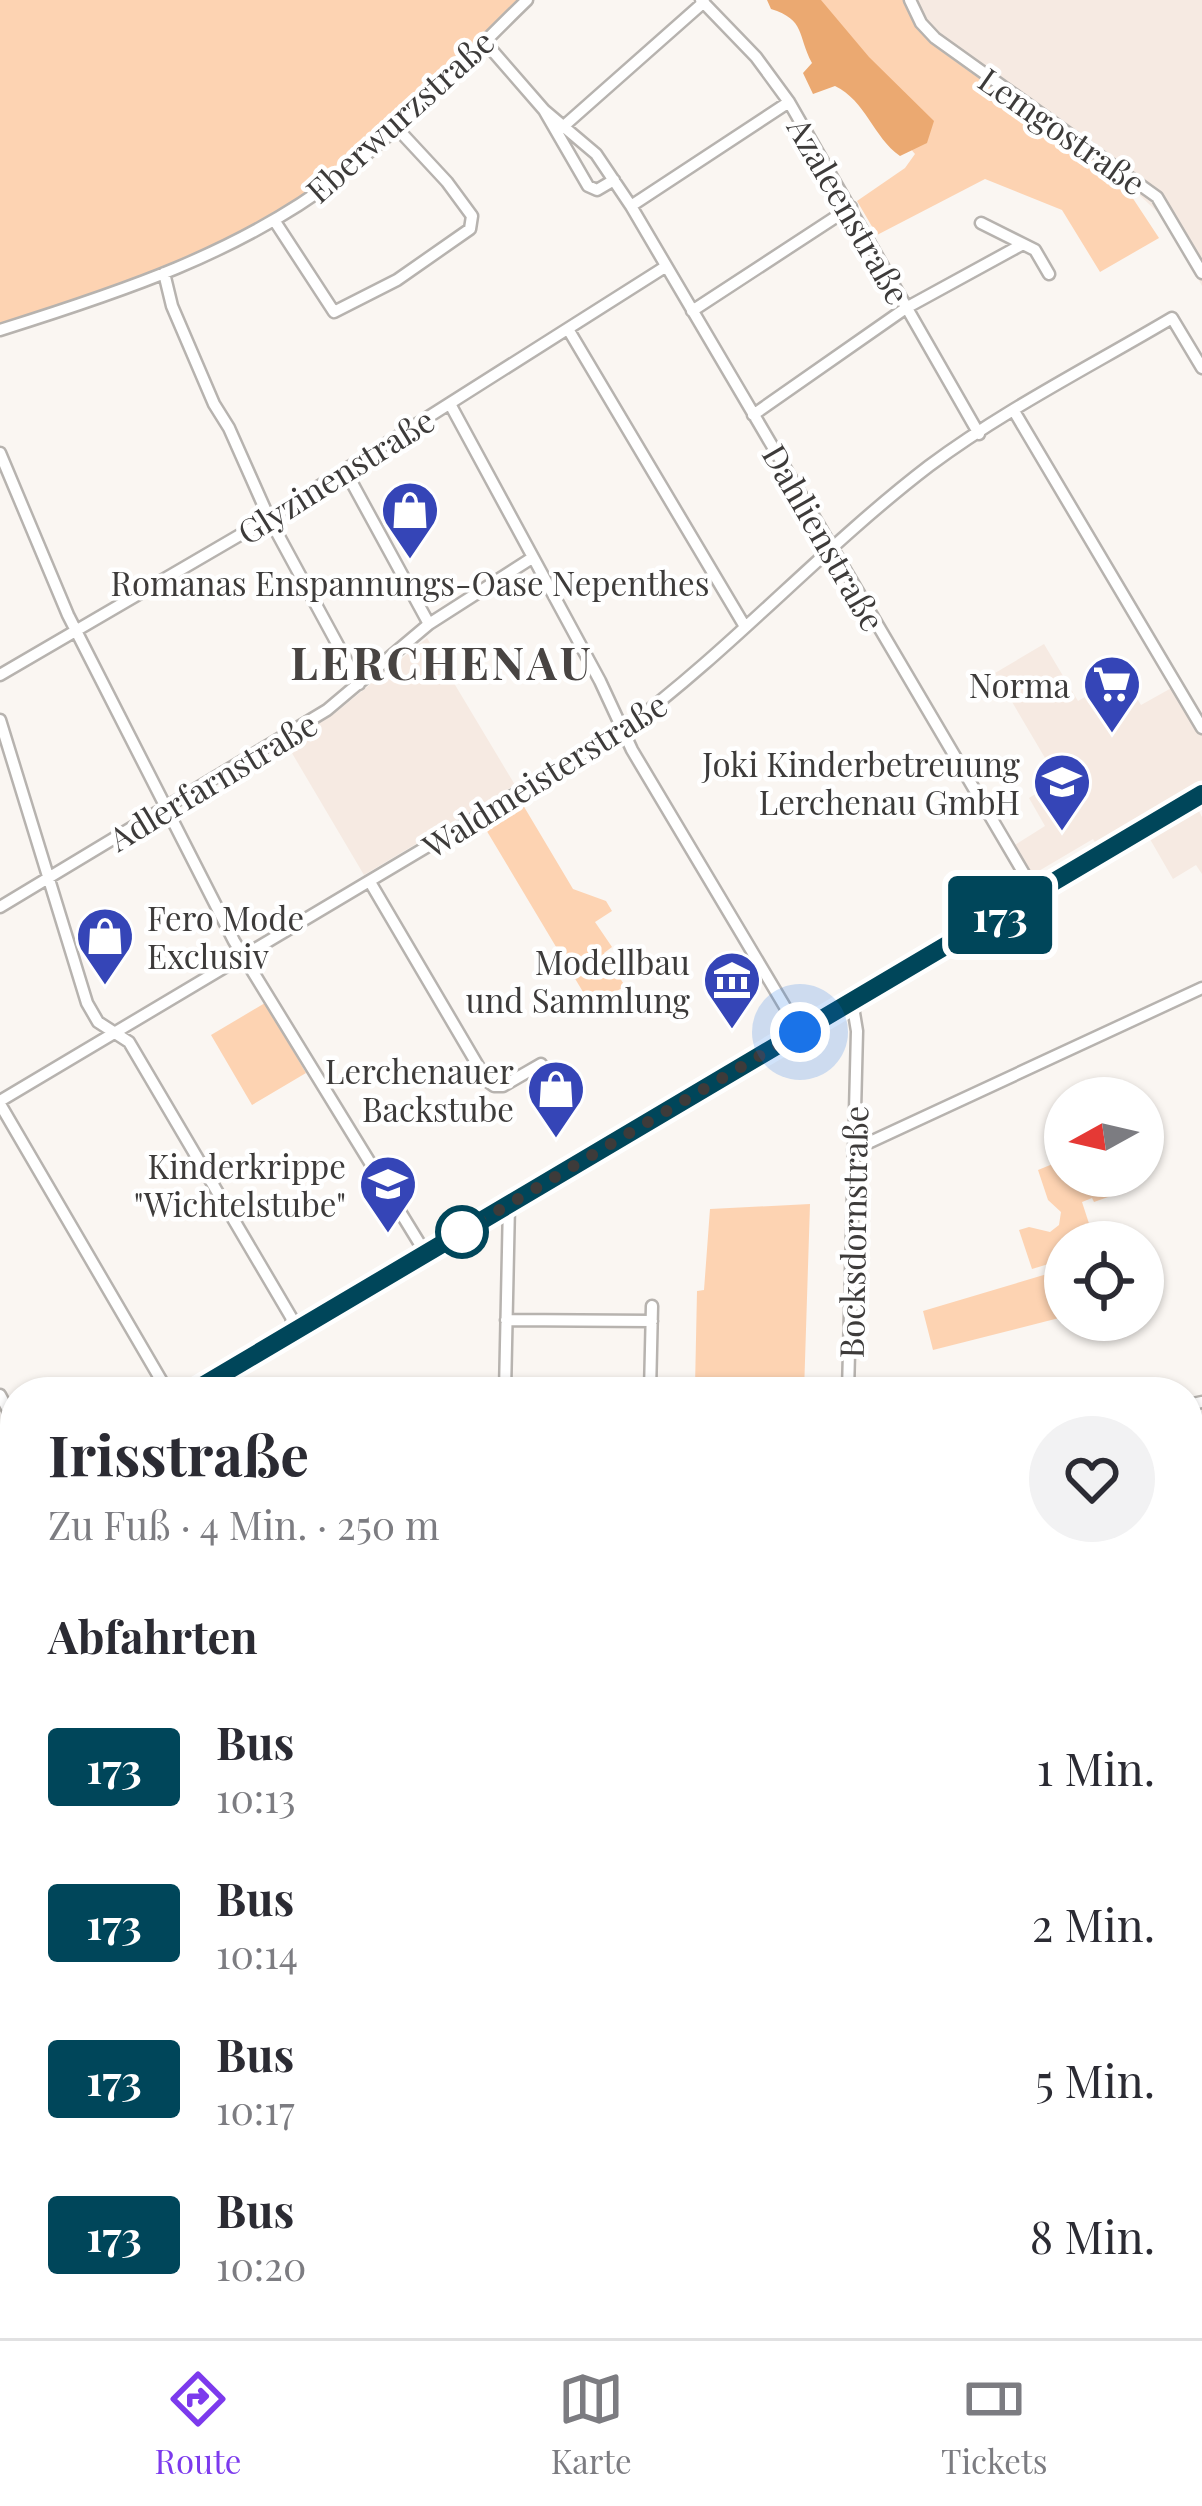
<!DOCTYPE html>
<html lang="de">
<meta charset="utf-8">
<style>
:root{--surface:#fff;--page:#f2f2f3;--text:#2b2b33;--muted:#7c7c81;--line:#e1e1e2;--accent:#7c3aed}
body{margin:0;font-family:"Playfair Display",serif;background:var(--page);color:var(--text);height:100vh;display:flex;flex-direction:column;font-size:45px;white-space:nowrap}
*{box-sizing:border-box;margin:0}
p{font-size:39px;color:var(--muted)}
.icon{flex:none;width:66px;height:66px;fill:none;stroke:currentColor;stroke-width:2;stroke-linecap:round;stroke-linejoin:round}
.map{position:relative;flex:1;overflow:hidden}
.drawer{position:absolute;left:0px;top:1377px;width:1203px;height:963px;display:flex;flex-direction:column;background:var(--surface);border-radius:48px 48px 0 0;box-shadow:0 3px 9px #0004}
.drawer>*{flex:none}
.badge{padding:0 24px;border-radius:9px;font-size:42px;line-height:78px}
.needle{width:78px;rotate:262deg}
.fabs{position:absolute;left:1044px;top:1077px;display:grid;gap:24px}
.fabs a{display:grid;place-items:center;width:120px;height:120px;border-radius:50%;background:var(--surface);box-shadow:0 3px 9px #0004;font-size:60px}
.you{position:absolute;width:60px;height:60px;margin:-30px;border:9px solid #fff;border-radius:50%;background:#1a73e8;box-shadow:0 0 0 18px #1a73e833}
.map>.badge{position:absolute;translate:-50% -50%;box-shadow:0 0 0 6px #fff}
h2{padding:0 48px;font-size:45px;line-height:108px}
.round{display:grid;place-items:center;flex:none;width:126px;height:126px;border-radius:63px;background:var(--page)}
.head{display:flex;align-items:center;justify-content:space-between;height:204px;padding:0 48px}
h1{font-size:57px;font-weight:700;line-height:90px}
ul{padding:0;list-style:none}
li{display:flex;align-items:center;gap:36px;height:156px;padding:0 48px}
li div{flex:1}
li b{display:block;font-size:45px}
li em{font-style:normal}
li .badge{min-width:132px;font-weight:700;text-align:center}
.tabs{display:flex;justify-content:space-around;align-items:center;height:168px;border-top:3px solid var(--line);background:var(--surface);font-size:33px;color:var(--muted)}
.tabs a{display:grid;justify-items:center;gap:6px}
.tabs .on{color:var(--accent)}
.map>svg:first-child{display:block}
.built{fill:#f6eae2}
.green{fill:#fdd3b2}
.forest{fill:#eba971}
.water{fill:#e9a76f}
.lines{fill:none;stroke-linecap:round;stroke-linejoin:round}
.minor-casing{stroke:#b7b3af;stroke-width:15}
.major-casing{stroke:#a2682d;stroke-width:18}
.minor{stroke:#fff;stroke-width:10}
.major{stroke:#e8b37d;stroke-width:14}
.rail{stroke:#575554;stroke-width:3}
.line-casing{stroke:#fff;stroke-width:27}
.line{stroke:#00465a;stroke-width:18}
.walk{stroke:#3d3b3a;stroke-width:12;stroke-dasharray:0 21.6}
.stop-dot{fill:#fff;stroke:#00465a;stroke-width:6}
.labels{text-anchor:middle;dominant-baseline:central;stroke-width:9;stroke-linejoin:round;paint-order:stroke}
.street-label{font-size:33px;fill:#3d3b3a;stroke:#fff}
.poi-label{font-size:33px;fill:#3d3b3a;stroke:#fff;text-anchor:end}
.district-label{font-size:45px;font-weight:bold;letter-spacing:3px;fill:#484442;stroke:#fff}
</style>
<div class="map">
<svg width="1202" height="2338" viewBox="0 0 1202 2338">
<rect width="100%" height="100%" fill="#faf6f2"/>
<path class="built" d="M905 0H1202V286L1164 218 1119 176 930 43 916 27Z
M427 638 515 785 364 875 286 743 335 713Z
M1044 644 1078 701 1123 675 1141 705 1175 686 1202 732V804L1197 807 1202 817V874L1196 865 1173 879 1147 834 1105 858 1093 839 1032 875 1015 845 1045 826 1029 798 1058 780 995 673Z
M1188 1718H1195V1833L1188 1834Z"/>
<path class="green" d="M0 0H517C437 81 356 170 255 226 175 270 86 298 0 326Z
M782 0H905L916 27 930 43 1136 192 1132 197 1159 238 1100 272 1062 210 985 179 877 235 857 201 905 168 915 154Z
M523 805 573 889 606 901 612 911 595 922 612 947 604 953 625 986 592 1007 485 828Z
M265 1003 306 1073 252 1105 211 1035Z
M1065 1159V1176H1132L1136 1187 1094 1202 1092 1198 1082 1202 1095 1242H1065V1259L1032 1269 1019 1230 1029 1227 1050 1232 1059 1225 1061 1212 1048 1200 1038 1170Z
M810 1204 804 1392H765L764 1386 695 1387 697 1291 704 1290 710 1209Z
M1047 1274 1059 1318 933 1350 923 1311Z
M1202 1591V1694H1188V1596Z
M15 1981V2091H0V1982Z
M1188 2175 1202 2207V2338L1188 2314Z
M11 2325H1002L996 2327 1005 2338H15Z"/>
<path class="forest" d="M767 0H821L869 57 934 121 927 143 900 156C873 137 866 101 835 86L813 94 803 73 812 63C797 35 806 20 771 9Z
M15 1777V1981L0 1982V1779Z
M1188 2039 1202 2060V2207L1188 2175Z
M1188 2314 1202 2338H1005L995 2326 1188 2325Z"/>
<path class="water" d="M102 2325H844L838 2338H107Z"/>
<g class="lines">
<g class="minor-casing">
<path id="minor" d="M701 0 756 57 789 102 979 434
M910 0 921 23 935 38 1157 197 1202 273
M484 41 544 110 588 186 597 190 614 180
M544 110 596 154 631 206 1036 894
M565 125 704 2
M631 206 789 102
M274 220 334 312 397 280 470 229 472 216 447 182 395 126
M1023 244 1035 250 1049 274
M164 273 172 306 214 404 229 428 269 518 359 684
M692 311 851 207
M568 329 744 625
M0 330C118 293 240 253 340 176 405 126 468 57 527 0
M450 404 600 681 632 750 800 1032
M1014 411 1202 728
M753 415 906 308 1023 244 981 223
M0 453 68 615 234 941 426 1254
M345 470 429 624
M0 675 269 518 665 267
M0 720 87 1003 98 1022 129 1042 291 1317 294 1331
M370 882 487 1081 494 1086H503L541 1064
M0 907 327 710 429 624 532 558
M0 1101 623 730C731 650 822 548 929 466 1004 410 1091 366 1172 318L1202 368
M0 1104 168 1392
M853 1150 1202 988
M506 1320 652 1321
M505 1392 509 1204
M650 1392 652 1306
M848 1392 857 1031 852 1001
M0 1395 15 1423
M1188 1405 1202 1402
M1188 1524 1202 1520
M1188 1537 1202 1533
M0 1617 15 1619
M1188 1714 1202 1715
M1188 1874 1202 1873"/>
</g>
<g class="major-casing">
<path id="major" d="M192 1392 1202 794
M0 1506 15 1497"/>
</g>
<use href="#minor" class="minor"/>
<use href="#major" class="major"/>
<path class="rail" d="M1188 1702H1202
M0 1775 15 1773"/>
</g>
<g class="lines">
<g class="line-casing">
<path id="line" d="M192 1392 1202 794"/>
</g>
<use href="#line" class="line"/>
<path class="walk" d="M462 1232 800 1032"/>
</g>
<defs>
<g id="shop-pin" transform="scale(3)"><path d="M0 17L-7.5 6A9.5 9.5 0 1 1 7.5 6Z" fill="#3545b7" stroke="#fff"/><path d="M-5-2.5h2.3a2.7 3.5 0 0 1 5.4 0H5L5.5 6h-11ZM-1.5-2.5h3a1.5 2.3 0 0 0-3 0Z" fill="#fff"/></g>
<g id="supermarket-pin" transform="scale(3)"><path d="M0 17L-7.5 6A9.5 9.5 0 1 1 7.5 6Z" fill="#3545b7" stroke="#fff"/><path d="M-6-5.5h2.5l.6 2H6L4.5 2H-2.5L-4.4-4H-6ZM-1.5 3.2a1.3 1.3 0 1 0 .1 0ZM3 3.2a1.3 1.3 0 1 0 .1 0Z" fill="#fff"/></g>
<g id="school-pin" transform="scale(3)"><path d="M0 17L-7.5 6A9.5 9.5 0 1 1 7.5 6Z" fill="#3545b7" stroke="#fff"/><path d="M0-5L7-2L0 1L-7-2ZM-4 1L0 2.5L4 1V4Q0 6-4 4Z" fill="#fff"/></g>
<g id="museum-pin" transform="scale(3)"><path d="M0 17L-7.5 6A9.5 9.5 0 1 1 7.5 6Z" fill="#3545b7" stroke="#fff"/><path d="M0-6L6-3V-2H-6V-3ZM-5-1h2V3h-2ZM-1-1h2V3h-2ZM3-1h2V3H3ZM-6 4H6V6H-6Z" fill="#fff"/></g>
</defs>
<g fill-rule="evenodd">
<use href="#shop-pin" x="410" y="510"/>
<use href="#supermarket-pin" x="1112" y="684"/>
<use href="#school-pin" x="1062" y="782"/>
<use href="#shop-pin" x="105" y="936"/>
<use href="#museum-pin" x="732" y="980"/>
<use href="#shop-pin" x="556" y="1089"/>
<use href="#school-pin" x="388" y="1184"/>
</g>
<circle class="stop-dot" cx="462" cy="1232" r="24"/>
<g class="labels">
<g class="street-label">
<text transform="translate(399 115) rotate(-42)">Eberwurzstraße</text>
<text transform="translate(1063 130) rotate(35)">Lemgostraße</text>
<text transform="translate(850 210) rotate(60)">Azaleenstraße</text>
<text transform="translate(335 475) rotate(-32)">Glyzinenstraße</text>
<text transform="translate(825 537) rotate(60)">Dahlienstraße</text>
<text transform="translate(544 774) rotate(-32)">Waldmeisterstraße</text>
<text transform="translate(212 780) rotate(-31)">Adlerfarnstraße</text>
<text transform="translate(852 1232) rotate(-89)">Bocksdornstraße</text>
</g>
<g class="poi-label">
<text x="410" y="582" text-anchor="middle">Romanas Enspannungs-Oase Nepenthes</text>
<text x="1070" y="684">Norma</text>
<text x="1020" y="763">Joki Kinderbetreuung<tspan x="1020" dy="38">Lerchenau GmbH</tspan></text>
<text x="147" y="917" text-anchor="start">Fero Mode<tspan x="147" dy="38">Exclusiv</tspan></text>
<text x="690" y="961">Modellbau<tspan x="690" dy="38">und Sammlung</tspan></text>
<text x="514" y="1070">Lerchenauer<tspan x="514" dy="38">Backstube</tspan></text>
<text x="346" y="1165">Kinderkrippe<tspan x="346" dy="38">"Wichtelstube"</tspan></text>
</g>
<g class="district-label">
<text x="442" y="661">LERCHENAU</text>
</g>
</g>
</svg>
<div class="fabs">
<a><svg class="needle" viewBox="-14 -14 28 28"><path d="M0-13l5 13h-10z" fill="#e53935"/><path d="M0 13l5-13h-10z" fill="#7c7c81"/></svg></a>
<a><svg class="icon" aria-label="locate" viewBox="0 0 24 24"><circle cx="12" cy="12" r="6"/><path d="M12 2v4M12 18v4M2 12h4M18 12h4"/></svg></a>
</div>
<div class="you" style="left:800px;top:1032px"></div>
<b class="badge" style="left:1000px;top:915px;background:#00465a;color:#fff">173</b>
<section class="drawer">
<div class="head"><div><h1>Irisstraße</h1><p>Zu Fuß · 4 Min. · 250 m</p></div><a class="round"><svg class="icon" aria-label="heart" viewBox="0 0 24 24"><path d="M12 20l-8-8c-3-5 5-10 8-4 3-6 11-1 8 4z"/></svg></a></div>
<h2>Abfahrten</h2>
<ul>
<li><span class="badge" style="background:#00465a;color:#fff">173</span><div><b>Bus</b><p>10:13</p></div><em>1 Min.</em></li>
<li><span class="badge" style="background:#00465a;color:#fff">173</span><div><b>Bus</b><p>10:14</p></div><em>2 Min.</em></li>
<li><span class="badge" style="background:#00465a;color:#fff">173</span><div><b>Bus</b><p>10:17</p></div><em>5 Min.</em></li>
<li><span class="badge" style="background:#00465a;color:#fff">173</span><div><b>Bus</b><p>10:20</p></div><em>8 Min.</em></li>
</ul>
</section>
</div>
<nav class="tabs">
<a class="on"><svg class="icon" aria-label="directions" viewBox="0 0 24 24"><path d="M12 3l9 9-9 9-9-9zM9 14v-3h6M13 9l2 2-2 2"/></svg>Route</a>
<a><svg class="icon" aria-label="map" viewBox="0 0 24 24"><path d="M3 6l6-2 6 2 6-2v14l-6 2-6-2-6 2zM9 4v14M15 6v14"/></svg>Karte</a>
<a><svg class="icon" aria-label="tickets" viewBox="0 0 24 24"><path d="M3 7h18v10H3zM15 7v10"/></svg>Tickets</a>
</nav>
